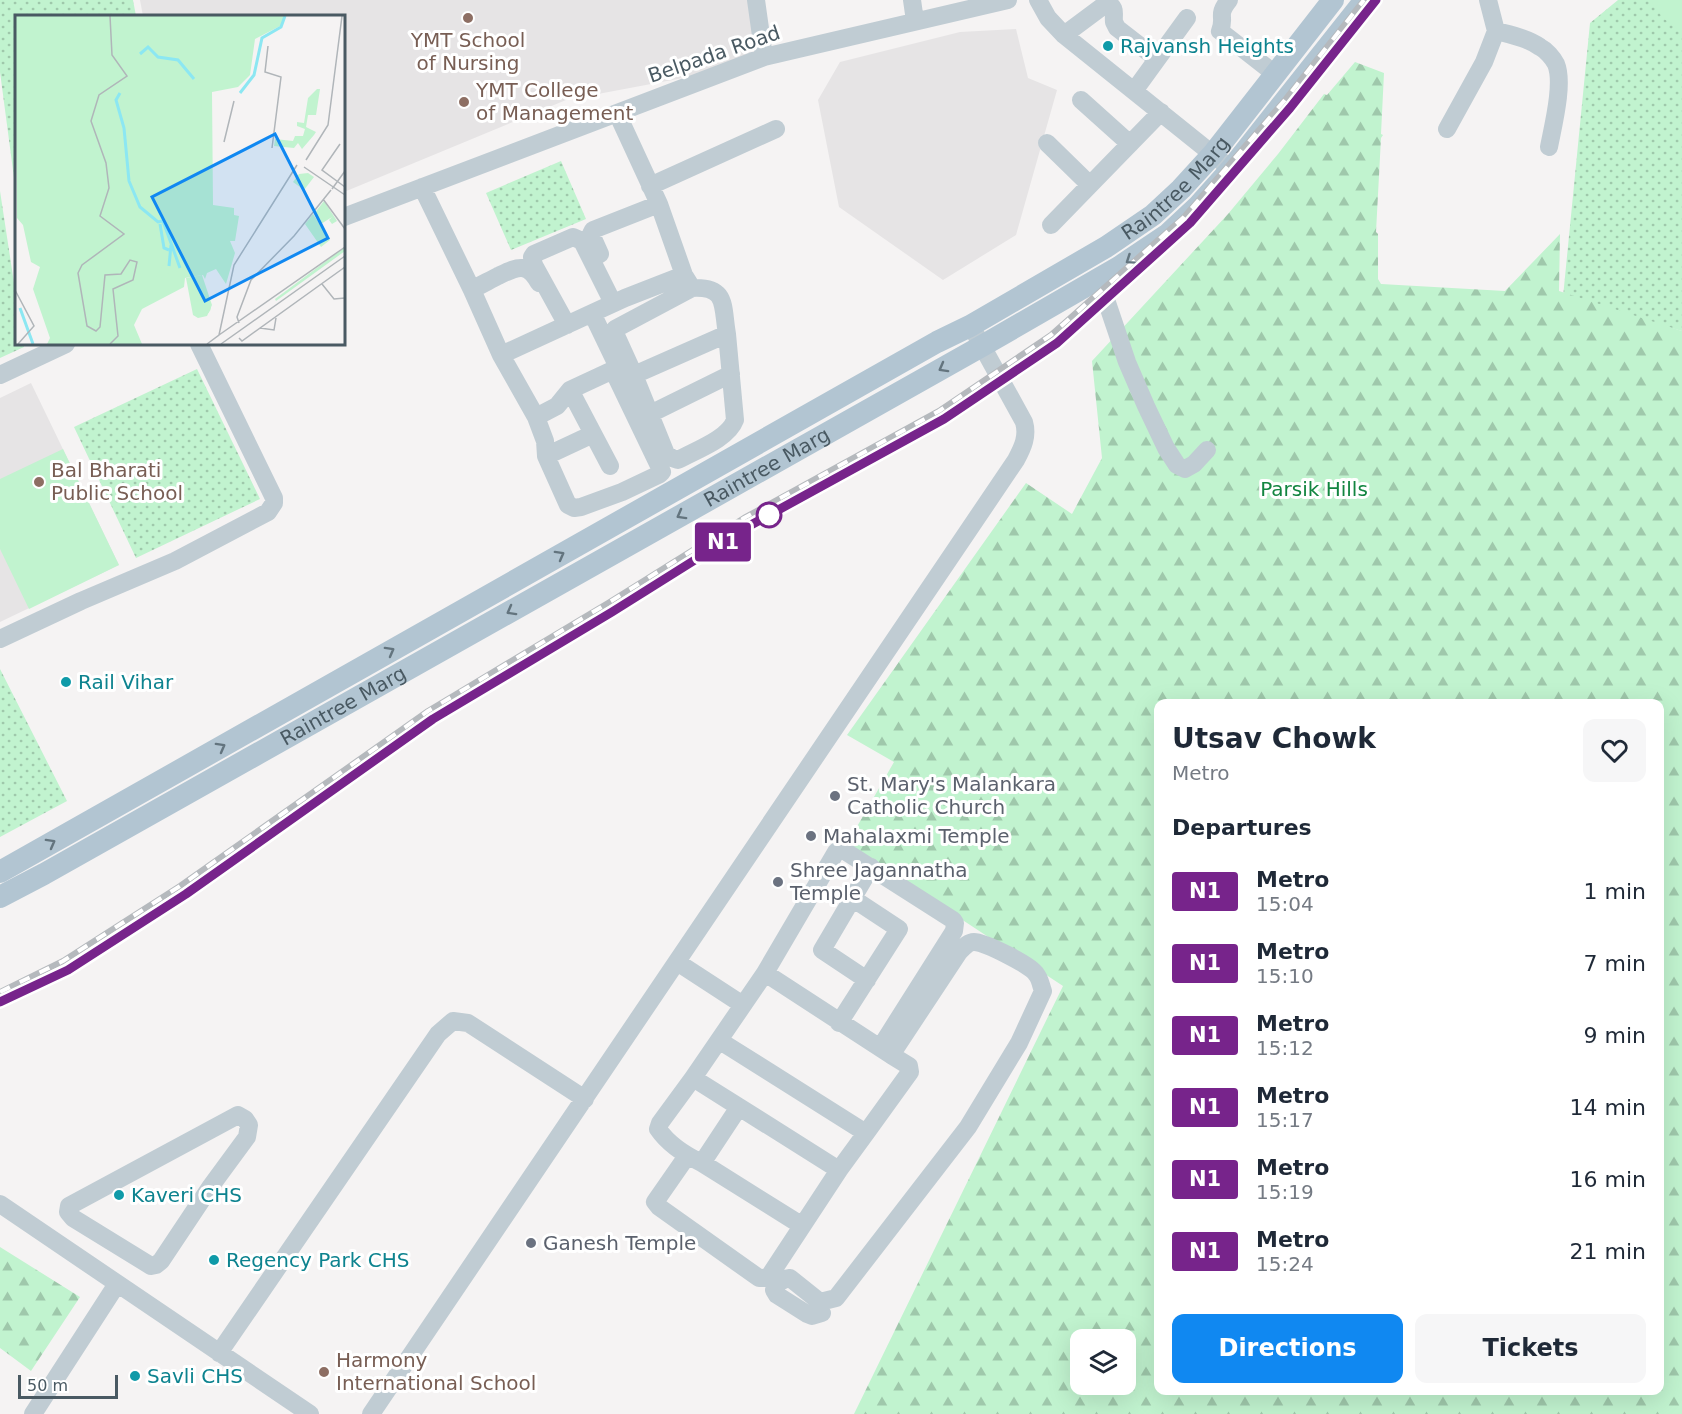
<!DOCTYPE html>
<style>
:root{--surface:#fff;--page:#f6f6f7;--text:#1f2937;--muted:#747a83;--accent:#1088f1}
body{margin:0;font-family:"DejaVu Sans",sans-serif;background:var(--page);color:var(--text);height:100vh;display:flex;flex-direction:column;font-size:22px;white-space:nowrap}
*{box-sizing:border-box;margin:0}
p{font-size:20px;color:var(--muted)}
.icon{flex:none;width:33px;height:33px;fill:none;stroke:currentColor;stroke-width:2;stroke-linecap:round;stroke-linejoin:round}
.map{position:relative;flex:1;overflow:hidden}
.details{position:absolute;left:1154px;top:699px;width:510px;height:696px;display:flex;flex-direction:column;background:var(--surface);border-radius:12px;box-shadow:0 6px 24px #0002}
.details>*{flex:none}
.badge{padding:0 12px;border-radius:4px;font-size:21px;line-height:39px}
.controls{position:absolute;left:1070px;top:1329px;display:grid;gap:12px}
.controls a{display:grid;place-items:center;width:66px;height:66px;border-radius:12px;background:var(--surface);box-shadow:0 6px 24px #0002;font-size:30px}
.scale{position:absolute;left:18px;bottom:15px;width:100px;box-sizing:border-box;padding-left:6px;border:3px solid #495962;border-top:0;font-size:16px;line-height:21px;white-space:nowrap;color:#495962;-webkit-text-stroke:4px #fff;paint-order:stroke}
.map>.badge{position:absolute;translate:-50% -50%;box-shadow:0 0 0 3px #fff}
h2{padding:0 18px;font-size:22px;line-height:54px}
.round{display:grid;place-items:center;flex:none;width:63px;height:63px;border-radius:12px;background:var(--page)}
.overview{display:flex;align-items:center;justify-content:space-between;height:102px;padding:0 18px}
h1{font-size:28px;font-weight:800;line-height:45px}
.cta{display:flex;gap:12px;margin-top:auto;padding:12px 18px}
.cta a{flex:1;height:69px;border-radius:12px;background:var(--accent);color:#fff;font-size:24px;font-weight:800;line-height:69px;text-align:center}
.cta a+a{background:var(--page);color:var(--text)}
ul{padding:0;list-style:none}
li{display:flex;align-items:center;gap:18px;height:72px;padding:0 18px}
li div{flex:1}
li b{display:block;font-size:22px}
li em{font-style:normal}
li .badge{min-width:66px;font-weight:700;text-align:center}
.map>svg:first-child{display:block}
.education{fill:#e6e4e5}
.green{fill:url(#green-dots)}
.forest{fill:url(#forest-firs);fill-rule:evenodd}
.pitch{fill:#c1f3cf}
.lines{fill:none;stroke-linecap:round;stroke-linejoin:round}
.minor{stroke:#c0ccd3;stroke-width:18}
.major{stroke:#b2c5d2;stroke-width:22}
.rail-casing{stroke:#b5b9bd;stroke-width:6}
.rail{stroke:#fff;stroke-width:4;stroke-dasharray:11;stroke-linecap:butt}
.oneway{stroke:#63747e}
.line-casing{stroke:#fff;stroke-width:14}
.line{stroke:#77248b;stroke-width:9}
.education-dot{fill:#8d6e63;stroke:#fff;stroke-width:2}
.culture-dot{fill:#0f9aa8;stroke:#fff;stroke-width:2}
.stop-dot{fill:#fff;stroke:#77248b;stroke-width:3}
.worship-dot{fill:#6b7280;stroke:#fff;stroke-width:2}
.labels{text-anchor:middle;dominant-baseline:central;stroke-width:6;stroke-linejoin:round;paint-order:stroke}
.education-label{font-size:20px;fill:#785e54;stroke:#fff;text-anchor:start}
.culture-label{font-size:20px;fill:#0d838f;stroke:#fff;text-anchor:start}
.street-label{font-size:20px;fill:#495962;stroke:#fff}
.park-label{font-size:20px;fill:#128540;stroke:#fff}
.worship-label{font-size:20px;fill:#5b616d;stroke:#fff;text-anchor:start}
.inset-river{fill:none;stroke:#8ce7f2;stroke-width:3}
.inset-road{fill:none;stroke:#b0b5b9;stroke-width:1.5}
.view{fill:#1088f1;fill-opacity:0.15;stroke:#1088f1;stroke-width:3}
.inset-edge{fill:none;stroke:#495962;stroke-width:3}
</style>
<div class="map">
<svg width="1682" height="1414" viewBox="0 0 1682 1414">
<defs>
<pattern id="green-dots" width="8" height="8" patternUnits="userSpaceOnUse" patternTransform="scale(1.5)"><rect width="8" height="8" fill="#c1f3cf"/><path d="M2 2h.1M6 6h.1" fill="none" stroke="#9fc8ab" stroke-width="1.8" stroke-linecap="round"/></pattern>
<pattern id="forest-firs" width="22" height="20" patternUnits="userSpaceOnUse" patternTransform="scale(1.5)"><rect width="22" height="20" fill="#c1f3cf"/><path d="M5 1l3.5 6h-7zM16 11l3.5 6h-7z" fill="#9fc8ab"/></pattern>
</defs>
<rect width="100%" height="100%" fill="#f5f3f3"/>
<path class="education" d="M140 0H761L773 61 566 100 344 192V16H143Z
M1016 29 1028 78 1057 90 1016 235 943 280 839 207 818 100 840 62 960 32Z
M31 383 119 565 0 622V398Z"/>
<path class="green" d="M0 0H133L136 16H16V193L0 72Z
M1618 0H1682V331L1563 297 1590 23Z
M561 161 586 219 511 250 486 193Z
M0 191 16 296V344H24V347L0 358Z
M197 369 260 499 136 558 74 427Z
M0 669 67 801 0 837Z"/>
<path class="forest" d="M1355 62 1384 73 1381 134 1383 135 1381 138 1376 232 1378 234V279L1381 284 1505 291 1560 234 1559 291 1682 331V1414H854L1063 986 847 844 894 762 847 735 1026 483 1072 514 1102 458 1092 361 1228 214 1278 154 1324 94 1327 95ZM1158 704H1659V1390H1158ZM1080 1340H1125V1384H1080Z
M0 1247 80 1297 31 1371 0 1348Z"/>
<path class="pitch" d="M1650 0H1682V32L1663 18Z
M63 449 119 565 29 609 0 549V479Z"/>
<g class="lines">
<path class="minor" d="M756 0 764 57
M912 0 915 21
M1038 0 1048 18 1064 35 1231 169
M1229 0C1216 16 1226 16 1220 31L1275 74
M1496 31C1511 35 1527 38 1540 47 1546 50 1553 58 1556 64 1564 83 1553 126 1549 147
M1064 35 1107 3C1117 8 1113 13 1114 22L1117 28 1157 59
M1134 91 1187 18
M1081 100 1130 144
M1447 129 1484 62 1496 31 1488 0
M1047 143 1090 185
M650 186 776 129
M422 187 472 290 501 355 536 417 545 441 546 456 568 505 574 508 581 507 622 492 660 474 662 472 613 370 616 363 592 313
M344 217 764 57 1008 0
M1051 225 1161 112
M600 254 591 234 593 230 659 204
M684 275 692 288C728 286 722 306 727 334L634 375 614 331 615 329 692 288
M1099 279 1127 362 1146 406 1166 448 1177 465 1185 469 1194 464 1207 450
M472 290C480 285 489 281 498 276 517 267 527 261 539 283
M567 325 534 265 532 257 534 254 573 237 582 241 613 303
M501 355 625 298 684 275 659 204 617 113
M0 375 66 344
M634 375 666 454 672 458 678 460C696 450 728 439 735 420L727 334
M570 390 610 466
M650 414 731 374
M536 417 557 406 570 390 613 370
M546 456 593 434
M0 639 81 601 175 561 268 512 274 503V498L199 344
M677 962 743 1005
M765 973 891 1055 959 952C963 948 968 942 974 942 984 942 1031 965 1036 974 1040 978 1041 986 1043 991L1019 1043 968 1127 836 1298 820 1302 790 1278C782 1279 777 1283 774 1290L777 1295 807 1314 812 1316 822 1313
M867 980 822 950 871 867
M839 1023 899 929 852 898
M720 1041 866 1133 839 1170 693 1078 765 973 836 852 840 848 953 920 955 923 954 931 880 1048
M693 1078 660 1123 658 1129C669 1145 685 1155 702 1163L801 1225
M238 1115 245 1119 249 1125 247 1137 211 1186 161 1261 156 1265 151 1266 73 1218 68 1212 69 1206Z
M866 1133 910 1072 909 1066 891 1055
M687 1156 655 1202 659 1207 759 1278H765L770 1275 839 1170
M702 1163 739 1107
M0 1204 310 1414
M219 1353 438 1034 453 1021 468 1023 585 1099
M33 1414 117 1284
M371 1414 1016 460C1023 447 1028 436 1024 422L976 335"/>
<g class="major">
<path id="s1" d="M0 872 937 342 970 326 1106 247 1153 215 1181 189 1213 154 1333 0"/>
<path id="s2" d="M0 897 44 874 982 346 1119 267 1168 234 1198 206 1231 169 1365 0"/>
</g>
<g class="rail-casing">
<path id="rail" d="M0 992 63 961 180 886 428 711 608 603 744 518 939 411 1051 335 1184 217 1284 101 1364 0
M0 1002 68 970 186 894 433 719 612 612 749 526 944 419 1057 343 1190 223 1290 108 1376 0"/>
</g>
<use href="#rail" class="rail"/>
</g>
<defs><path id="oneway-chevron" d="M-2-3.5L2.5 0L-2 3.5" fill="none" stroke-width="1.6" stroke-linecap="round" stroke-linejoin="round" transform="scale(1.5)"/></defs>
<g class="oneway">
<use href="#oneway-chevron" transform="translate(1130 260) rotate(146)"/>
<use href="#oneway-chevron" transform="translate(943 368) rotate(151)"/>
<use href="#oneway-chevron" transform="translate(681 515) rotate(151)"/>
<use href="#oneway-chevron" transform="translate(560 555) rotate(-29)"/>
<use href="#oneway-chevron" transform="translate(511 611) rotate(151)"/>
<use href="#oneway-chevron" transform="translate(390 651) rotate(-29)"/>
<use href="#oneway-chevron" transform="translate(221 747) rotate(-29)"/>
<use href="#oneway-chevron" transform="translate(51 843) rotate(-29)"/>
</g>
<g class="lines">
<g class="line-casing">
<path id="line" d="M0 1002 68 970 186 894 433 719 612 612 749 526 944 419 1057 343 1190 223 1290 108 1376 0"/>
</g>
<use href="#line" class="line"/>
</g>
<g class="education-dot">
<circle cx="468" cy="18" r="6"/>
<circle cx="464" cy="102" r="6"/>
<circle cx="39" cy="482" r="6"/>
<circle cx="324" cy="1372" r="6"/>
</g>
<g class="culture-dot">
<circle cx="1108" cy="46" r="6"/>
<circle cx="66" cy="682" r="6"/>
<circle cx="119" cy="1195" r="6"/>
<circle cx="214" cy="1260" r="6"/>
<circle cx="135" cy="1376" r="6"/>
</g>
<circle class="stop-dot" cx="769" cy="515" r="12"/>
<g class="worship-dot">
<circle cx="835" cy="796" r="6"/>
<circle cx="811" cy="836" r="6"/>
<circle cx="778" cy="882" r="6"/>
<circle cx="531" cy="1243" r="6"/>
</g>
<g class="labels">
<g class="education-label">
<text x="468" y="40" text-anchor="middle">YMT School<tspan x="468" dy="23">of Nursing</tspan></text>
<text x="476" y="90">YMT College<tspan x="476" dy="23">of Management</tspan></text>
<text x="51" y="470">Bal Bharati<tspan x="51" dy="23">Public School</tspan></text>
<text x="336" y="1360">Harmony<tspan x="336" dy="23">International School</tspan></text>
</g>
<g class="culture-label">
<text x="1120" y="46">Rajvansh Heights</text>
<text x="78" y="682">Rail Vihar</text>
<text x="131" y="1195">Kaveri CHS</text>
<text x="226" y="1260">Regency Park CHS</text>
<text x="147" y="1376">Savli CHS</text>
</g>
<g class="street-label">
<text transform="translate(714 54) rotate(-19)">Belpada Road</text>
<text stroke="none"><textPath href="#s1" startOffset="1362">Raintree Marg</textPath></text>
<text stroke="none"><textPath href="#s2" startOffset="879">Raintree Marg</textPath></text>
<text stroke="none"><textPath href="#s2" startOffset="393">Raintree Marg</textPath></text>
</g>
<g class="park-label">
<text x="1314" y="489">Parsik Hills</text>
</g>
<g class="worship-label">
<text x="847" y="784">St. Mary's Malankara<tspan x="847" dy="23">Catholic Church</tspan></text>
<text x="823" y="836">Mahalaxmi Temple</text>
<text x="790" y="870">Shree Jagannatha<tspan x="790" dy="23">Temple</tspan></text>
<text x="543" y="1243">Ganesh Temple</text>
</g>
</g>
<g transform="translate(15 15)">
<rect width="330" height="330" fill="#f5f3f3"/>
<path d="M293 158 299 162 289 175 278 167 284 159ZM309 186 322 206 317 209 314 205 317 202 306 209 299 199ZM298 199 315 225 306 232 290 209ZM187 260 197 290 192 301 183 303 178 300 171 263Z" fill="#c1f3cf"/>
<path d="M0 1H269L267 10 240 24 235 60 223 72 197 77 198 190 219 193V200L224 201 220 226H215L220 238 211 269 201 254 192 258 190 264 188 260 170 263 169 272 127 294 119 310 127 329H32L35 323 18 274 25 252 16 247 8 210 2 203ZM302 74H305L301 100H293L291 112 301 117 299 120 287 134 283 128 279 133 259 131 260 124 278 126 280 121H288L290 114 282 111V107L289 108 293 83ZM330 232V236L261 286 260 284Z" fill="#c1f3cf"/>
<path d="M155 239 167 250 170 261 159 255 145 264 141 262Z" fill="#c1f3cf"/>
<path d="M180 292a8 8 0 1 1 16 0a8 8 0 1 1-16 0Z" fill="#c1f3cf"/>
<path class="inset-river" d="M125 39 133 32 143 42 163 45 179 64M105 78 101 85 109 113 114 166 125 192 143 207 148 206 165 253M225 78 239 60 247 23 266 12 270 1M145 209 149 233 154 235M154 251 156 230M5 293 18 329"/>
<path class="inset-road" d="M95 1 97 40 112 61 84 80 76 106 91 148 94 173 85 201 109 219 67 250 63 258 72 311 81 316 85 312 90 260 106 259 115 245 122 247 118 265 98 274 103 321 95 329M253 31 250 57 266 62 257 133M209 127 219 86M325 129 307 155 330 172M291 145 313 110 327 1M289 152 330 180M317 174 330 156M308 184 330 214M307 269 319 284 330 283M0 275 19 311 3 329M224 308 222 302 236 265 279 221 316 175M245 313 259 315 261 303M204 320 330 232M224 323 227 326 330 252M192 329 204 320 219 250 282 150M206 329 330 241"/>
<path class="view" d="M260 119 313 223 190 286 137 182Z"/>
<rect width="330" height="330" class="inset-edge"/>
</g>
</svg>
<div class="controls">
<a><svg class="icon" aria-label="layers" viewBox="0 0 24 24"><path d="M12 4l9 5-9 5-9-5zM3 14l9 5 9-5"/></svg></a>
</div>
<div class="scale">50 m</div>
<b class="badge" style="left:723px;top:542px;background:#77248b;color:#fff">N1</b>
<section class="details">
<div class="overview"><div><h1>Utsav Chowk</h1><p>Metro</p></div><a class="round"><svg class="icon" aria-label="heart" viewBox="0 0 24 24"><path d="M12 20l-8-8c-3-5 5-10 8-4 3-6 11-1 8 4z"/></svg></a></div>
<h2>Departures</h2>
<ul>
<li><span class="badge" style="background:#77248b;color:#fff">N1</span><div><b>Metro</b><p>15:04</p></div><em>1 min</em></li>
<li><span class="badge" style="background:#77248b;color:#fff">N1</span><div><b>Metro</b><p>15:10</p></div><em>7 min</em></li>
<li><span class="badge" style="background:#77248b;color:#fff">N1</span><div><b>Metro</b><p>15:12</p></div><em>9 min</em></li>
<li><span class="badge" style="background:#77248b;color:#fff">N1</span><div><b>Metro</b><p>15:17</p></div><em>14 min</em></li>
<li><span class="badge" style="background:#77248b;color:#fff">N1</span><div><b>Metro</b><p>15:19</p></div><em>16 min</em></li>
<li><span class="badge" style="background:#77248b;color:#fff">N1</span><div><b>Metro</b><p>15:24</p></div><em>21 min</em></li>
</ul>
<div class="cta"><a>Directions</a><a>Tickets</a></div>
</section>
</div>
